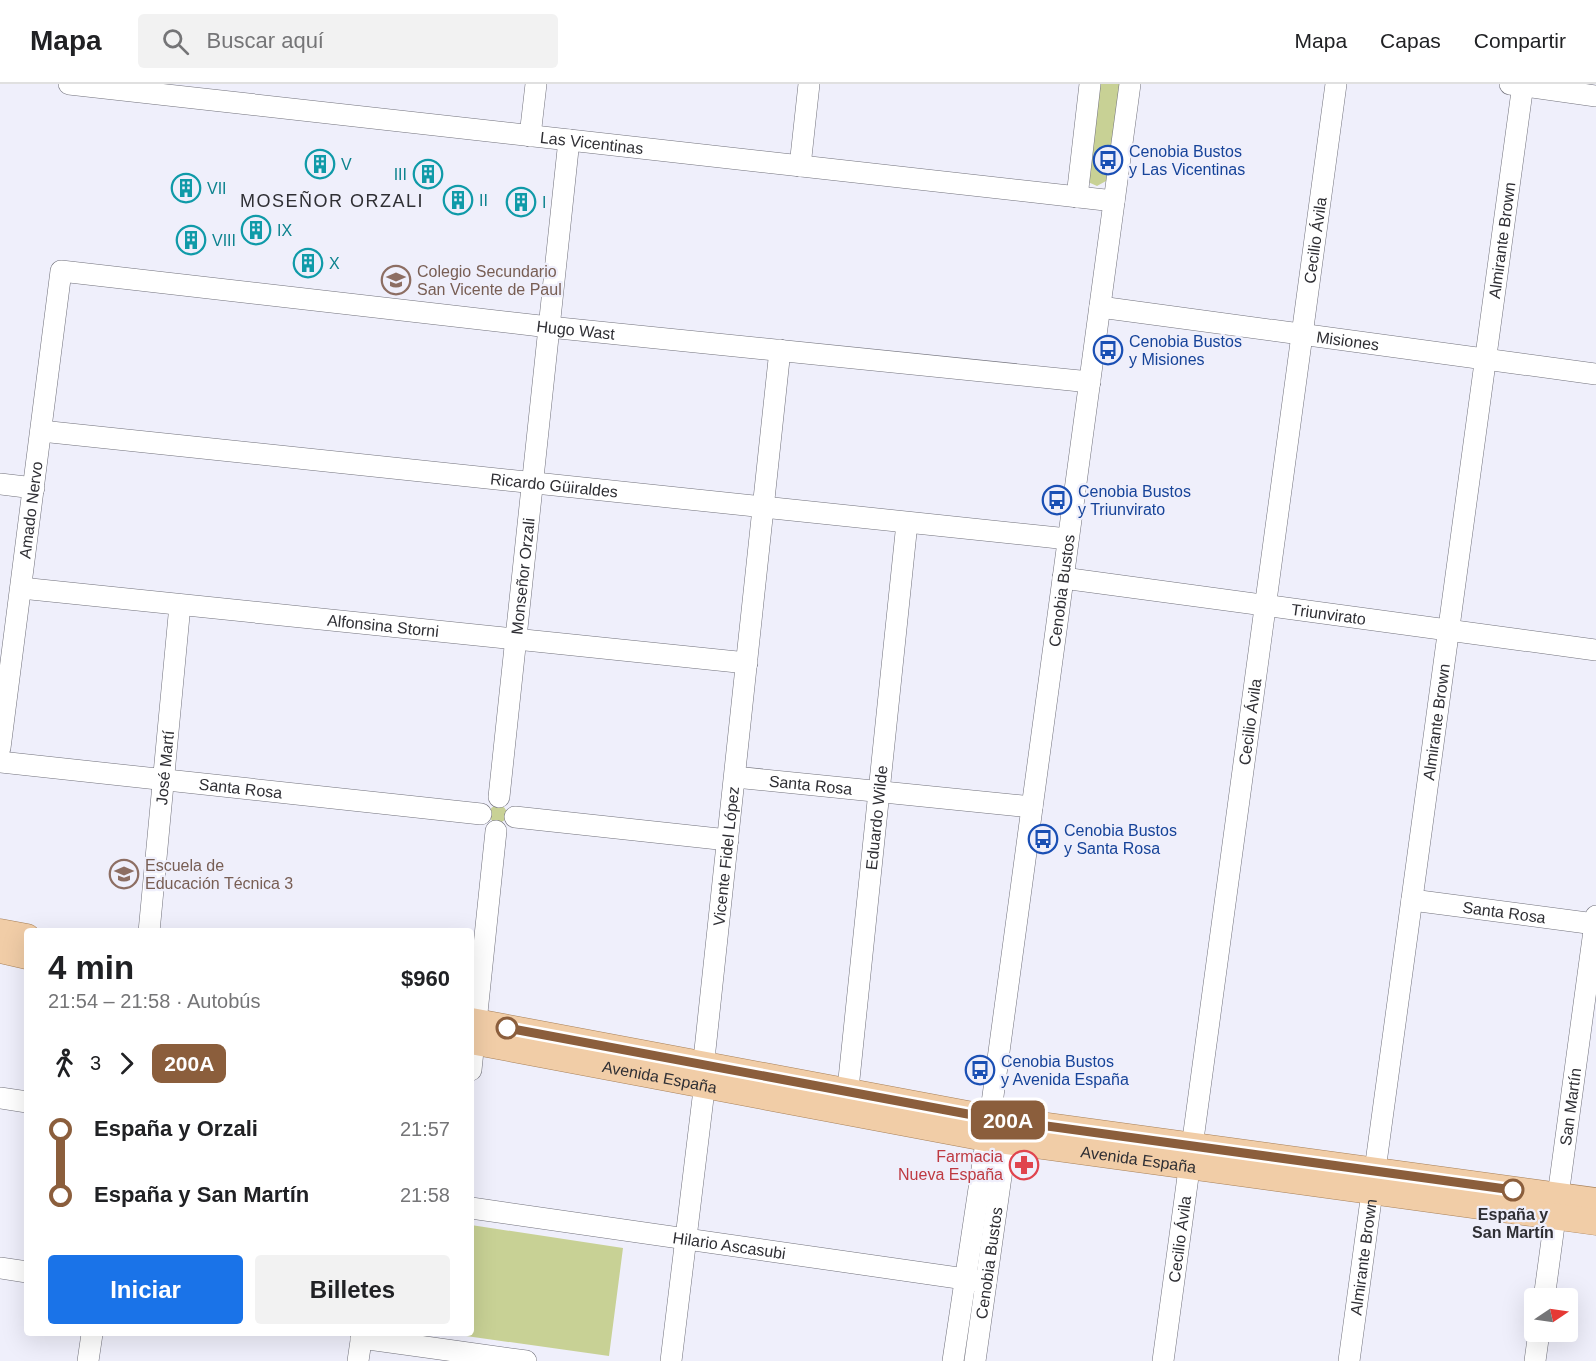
<!DOCTYPE html>
<html lang="es">
<meta charset="utf-8">
<style>
:root{--surface:#fff;--page:#f2f2f2;--text:#202124;--muted:#757577;--line:#e0e0e0;--accent:#1a73e8}
body{margin:0;font-family:Helvetica,sans-serif;background:var(--page);color:var(--text);height:100vh;display:flex;flex-direction:column;font-size:22px;white-space:nowrap}
*{box-sizing:border-box;margin:0}
p{font-size:20px;color:var(--muted)}
.icon{flex:none;width:33px;height:33px;fill:none;stroke:currentColor;stroke-width:2;stroke-linecap:round;stroke-linejoin:round}
.map{position:relative;flex:1;overflow:hidden}
.sheet{position:absolute;left:24px;top:844px;width:450px;height:408px;display:flex;flex-direction:column;background:var(--surface);border-radius:6px;box-shadow:0 6px 24px #0002}
.sheet>*{flex:none}
.badge{padding:0 12px;border-radius:9px;font-size:21px;line-height:39px}
.needle{width:39px;rotate:77deg}
.buttons{position:absolute;left:1524px;top:1204px;display:grid;gap:12px}
.buttons a{display:grid;place-items:center;width:54px;height:54px;border-radius:6px;background:var(--surface);box-shadow:0 6px 24px #0002;font-size:30px}
.map>.badge{position:absolute;translate:-50% -50%;box-shadow:0 0 0 3px #fff}
.legs{display:flex;align-items:center;gap:9px;height:66px;padding:0 24px;font-size:20px}
.legs p{margin-inline-start:auto}
.overview{display:flex;align-items:center;justify-content:space-between;height:102px;padding:0 24px}
h1{font-size:33px;font-weight:600;line-height:45px}
.primary-button{display:flex;gap:12px;margin-top:auto;padding:12px 24px}
.primary-button a{flex:1;height:69px;border-radius:6px;background:var(--accent);color:#fff;font-size:24px;font-weight:600;line-height:69px;text-align:center}
.primary-button a+a{background:var(--page);color:var(--text)}
ul{padding:0 24px;list-style:none}
li{display:flex;align-items:center;gap:21px;height:66px;font-size:22px}
li i{display:grid;place-items:center;width:9px;height:100%;margin:0 8px;background:currentColor}
li i::after{content:'';width:15px;height:15px;margin:-8px;border:4px solid;border-radius:50%;background:var(--surface)}
li p{margin-inline-start:auto}
li:first-child i{background:linear-gradient(#0000 50%,currentColor 0)}
li:last-child i{background:linear-gradient(currentColor 50%,#0000 0)}
header{display:flex;align-items:center;gap:36px;box-sizing:border-box;height:84px;padding:0 30px;background:var(--surface);border-bottom:2px solid var(--line)}
header strong{font-size:28px}
nav{display:flex;gap:33px;margin-inline-start:auto;font-size:21px}
.search{width:420px;height:54px;background:var(--page);display:flex;align-items:center;gap:15px;box-sizing:border-box;padding:0 21px;border-radius:6px;color:var(--muted);font-size:22px}
.map>svg:first-child{display:block}
.green{fill:#c8d195}
.lines{fill:none;stroke-linecap:round;stroke-linejoin:round}
.minor-casing{stroke:#71717b;stroke-width:22}
.major-casing{stroke:#a78059;stroke-width:27}
.minor{stroke:#fff;stroke-width:21}
.major{stroke:#f1cda7;stroke-width:26}
.line-1-casing{stroke:#fff;stroke-width:14}
.line-1{stroke:#8b5e3c;stroke-width:9}
.stop-1-dot{fill:#fff;stroke:#8b5e3c;stroke-width:3}
.labels{text-anchor:middle;dominant-baseline:central;stroke-width:4.5;stroke-linejoin:round;paint-order:stroke}
.street-label{font-size:16px;fill:#2f2f34;stroke:#efeffb}
.transit-label{font-size:16px;fill:#164399;stroke:#efeffb;text-anchor:start}
.culture-label{font-size:16px;fill:#0d838f;stroke:#efeffb;text-anchor:start}
.education-label{font-size:16px;fill:#785e54;stroke:#efeffb;text-anchor:start}
.health-label{font-size:16px;fill:#be3a42;stroke:#efeffb;text-anchor:end}
.stop-label{font-size:16px;font-weight:bold;fill:#2f2f34;stroke:#efeffb}
.neighbourhood-label{font-size:18px;letter-spacing:1.5px;fill:#2f2f34;stroke:#efeffb}
</style>
<header>
<strong>Mapa</strong>
<div class="search"><svg class="icon" aria-label="search" viewBox="0 0 24 24"><circle cx="10" cy="10" r="6"/><path d="M15 15l6 6"/></svg>Buscar aquí</div>
<nav><a>Mapa</a><a>Capas</a><a>Compartir</a></nav>
</header>
<div class="map">
<svg width="1596" height="1277" viewBox="0 0 1596 1277">
<rect width="100%" height="100%" fill="#efeffb"/>
<path class="green" d="M1098 0H1120L1106 97 1097 102 1088 98Z
M489 730a9 9 0 1 1 18 0a9 9 0 1 1-18 0Z
M471 1141 623 1164 609 1272 452 1250H471Z"/>
<g class="lines">
<g class="minor-casing">
<g id="minor">
<path id="s1" d="M69 0 1114 117"/>
<path d="M1510 0 1596 12"/>
<path d="M530 52 536 0"/>
<path d="M800 82 809 0"/>
<path d="M1077 113 1090 0"/>
<path id="s2" d="M1100 223 1596 290"/>
<path id="s3" d="M41 347 1068 455"/>
<path d="M0 400 34 404"/>
<path id="s4" d="M1063 494 1596 566"/>
<path id="s5" d="M21 504 747 579"/>
<path id="s6" d="M0 664 61 187 549 243 1090 298"/>
<path id="s7" d="M0 678 481 730"/>
<path id="s8" d="M735 693 1032 723"/>
<path id="s9" d="M499 713 569 56"/>
<path d="M515 733 728 756"/>
<path id="s10" d="M1412 816 1595 840"/>
<path id="s11" d="M149 848 180 521"/>
<path d="M471 986 496 747"/>
<path d="M0 1014 27 1018"/>
<path id="s12" d="M846 1024 907 439"/>
<path id="s13" d="M471 1124 986 1198"/>
<path d="M0 1184 27 1188"/>
<path id="s14" d="M1544 1215 1596 832"/>
<path d="M361 1254 526 1277"/>
<path d="M88 1277 92 1250"/>
<path d="M358 1277 362 1250"/>
<path id="s15" d="M671 1277 703 1014 705 966 780 266"/>
<path id="s16" d="M953 1277 993 1012 1130 0"/>
<path id="s17" d="M975 1277 1006 1057 1002 1043"/>
<path id="s18" d="M1163 1277 1336 0"/>
<path id="s19" d="M1349 1277 1523 0"/>
<path d="M1535 1277 1539 1248"/>
</g>
</g>
<g class="major-casing">
<g id="major">
<path d="M0 848 27 853"/>
<path d="M0 866 27 872"/>
<path d="M471 937 989 1034 1596 1117"/>
<path id="s20" d="M471 957 985 1054 1596 1138"/>
</g>
</g>
<use href="#minor" class="minor"/>
<use href="#major" class="major"/>
</g>
<g class="lines">
<g class="line-1-casing">
<path id="line-1" d="M507 944 989 1034 1513 1106"/>
</g>
<use href="#line-1" class="line-1"/>
</g>
<defs>
<g id="bus-ring" transform="scale(1.5)"><circle r="9.5" fill="#efeffb" stroke="#1a4fb4" stroke-width="1.5"/><path d="M-5-6H5V4H4V6H2V4H-2V6H-4V4H-5ZM-3.5-4V0h7V-4ZM-3.5 1.2v1.5H-2V1.2ZM2 1.2v1.5H3.5V1.2Z" fill="#1a4fb4"/></g>
<g id="building-ring" transform="scale(1.5)"><circle r="9.5" fill="#efeffb" stroke="#0f9aa8" stroke-width="1.5"/><path d="M-4-6H4V6H1V3H-1V6H-4ZM-2.5-4.3h1.7v1.8h-1.7ZM.8-4.3h1.7v1.8H.8ZM-2.5-1h1.7V.8h-1.7ZM.8-1h1.7V.8H.8Z" fill="#0f9aa8"/></g>
<g id="school-ring" transform="scale(1.5)"><circle r="9.5" fill="#efeffb" stroke="#8d6e63" stroke-width="1.5"/><path d="M0-5L7-2L0 1L-7-2ZM-4 1L0 2.5L4 1V4Q0 6-4 4Z" fill="#8d6e63"/></g>
<g id="pharmacy-ring" transform="scale(1.5)"><circle r="9.5" fill="#efeffb" stroke="#e0444e" stroke-width="1.5"/><path d="M-2-6h4v4h4v4h-4v4h-4v-4h-4v-4h4Z" fill="#e0444e"/></g>
</defs>
<g fill-rule="evenodd">
<use href="#bus-ring" x="1108" y="76"/>
<use href="#building-ring" x="320" y="80"/>
<use href="#building-ring" x="428" y="90"/>
<use href="#building-ring" x="186" y="104"/>
<use href="#building-ring" x="458" y="116"/>
<use href="#building-ring" x="521" y="118"/>
<use href="#building-ring" x="256" y="146"/>
<use href="#building-ring" x="191" y="156"/>
<use href="#building-ring" x="308" y="179"/>
<use href="#school-ring" x="396" y="196"/>
<use href="#bus-ring" x="1108" y="266"/>
<use href="#bus-ring" x="1057" y="416"/>
<use href="#bus-ring" x="1043" y="755"/>
<use href="#school-ring" x="124" y="790"/>
<use href="#bus-ring" x="980" y="986"/>
<use href="#pharmacy-ring" x="1024" y="1081"/>
</g>
<g class="stop-1-dot">
<circle cx="507" cy="944" r="10"/>
<circle cx="1513" cy="1106" r="10"/>
</g>
<g class="labels">
<g class="street-label">
<text stroke="none"><textPath href="#s1" startOffset="526">Las Vicentinas</textPath></text>
<text stroke="none"><textPath href="#s18" startOffset="1131">Cecilio Ávila</textPath></text>
<text stroke="none"><textPath href="#s19" startOffset="1131">Almirante Brown</textPath></text>
<text stroke="none"><textPath href="#s6" startOffset="999">Hugo Wast</textPath></text>
<text stroke="none"><textPath href="#s2" startOffset="250">Misiones</textPath></text>
<text stroke="none"><textPath href="#s3" startOffset="516">Ricardo Güiraldes</textPath></text>
<text stroke="none"><textPath href="#s6" startOffset="240">Amado Nervo</textPath></text>
<text stroke="none"><textPath href="#s9" startOffset="222">Monseñor Orzali</textPath></text>
<text stroke="none"><textPath href="#s16" startOffset="778">Cenobia Bustos</textPath></text>
<text stroke="none"><textPath href="#s4" startOffset="268">Triunvirato</textPath></text>
<text stroke="none"><textPath href="#s5" startOffset="364">Alfonsina Storni</textPath></text>
<text stroke="none"><textPath href="#s18" startOffset="645">Cecilio Ávila</textPath></text>
<text stroke="none"><textPath href="#s19" startOffset="645">Almirante Brown</textPath></text>
<text stroke="none"><textPath href="#s11" startOffset="165">José Martí</textPath></text>
<text stroke="none"><textPath href="#s8" startOffset="76">Santa Rosa</textPath></text>
<text stroke="none"><textPath href="#s7" startOffset="242">Santa Rosa</textPath></text>
<text stroke="none"><textPath href="#s12" startOffset="292">Eduardo Wilde</textPath></text>
<text stroke="none"><textPath href="#s15" startOffset="508">Vicente Fidel López</textPath></text>
<text stroke="none"><textPath href="#s10" startOffset="93">Santa Rosa</textPath></text>
<text stroke="none"><textPath href="#s20" startOffset="192">Avenida España</textPath></text>
<text stroke="none"><textPath href="#s14" startOffset="194">San Martín</textPath></text>
<text stroke="none"><textPath href="#s20" startOffset="678">Avenida España</textPath></text>
<text stroke="none"><textPath href="#s18" startOffset="123">Cecilio Ávila</textPath></text>
<text stroke="none"><textPath href="#s13" startOffset="261">Hilario Ascasubi</textPath></text>
<text stroke="none"><textPath href="#s19" startOffset="105">Almirante Brown</textPath></text>
<text stroke="none"><textPath href="#s17" startOffset="99">Cenobia Bustos</textPath></text>
</g>
<g class="transit-label">
<text x="1129" y="67">Cenobia Bustos<tspan x="1129" dy="18">y Las Vicentinas</tspan></text>
<text x="1129" y="257">Cenobia Bustos<tspan x="1129" dy="18">y Misiones</tspan></text>
<text x="1078" y="407">Cenobia Bustos<tspan x="1078" dy="18">y Triunvirato</tspan></text>
<text x="1064" y="746">Cenobia Bustos<tspan x="1064" dy="18">y Santa Rosa</tspan></text>
<text x="1001" y="977">Cenobia Bustos<tspan x="1001" dy="18">y Avenida España</tspan></text>
</g>
<g class="culture-label">
<text x="341" y="80">V</text>
<text x="407" y="90" text-anchor="end">III</text>
<text x="207" y="104">VII</text>
<text x="479" y="116">II</text>
<text x="542" y="118">I</text>
<text x="277" y="146">IX</text>
<text x="212" y="156">VIII</text>
<text x="329" y="179">X</text>
</g>
<g class="education-label">
<text x="417" y="187">Colegio Secundario<tspan x="417" dy="18">San Vicente de Paul</tspan></text>
<text x="145" y="781">Escuela de<tspan x="145" dy="18">Educación Técnica 3</tspan></text>
</g>
<g class="health-label">
<text x="1003" y="1072">Farmacia<tspan x="1003" dy="18">Nueva España</tspan></text>
</g>
<g class="stop-label">
<text x="1513" y="1130">España y<tspan x="1513" dy="18">San Martín</tspan></text>
</g>
<g class="neighbourhood-label">
<text x="332" y="117">MOSEÑOR ORZALI</text>
</g>
</g>
</svg>
<div class="buttons">
<a><svg class="needle" viewBox="-14 -14 28 28"><path d="M0-13l5 13h-10z" fill="#e53935"/><path d="M0 13l5-13h-10z" fill="#757577"/></svg></a>
</div>
<b class="badge" style="left:1008px;top:1036px;background:#8b5e3c;color:#fff">200A</b>
<section class="sheet">
<div class="overview"><div><h1>4 min</h1><p>21:54 – 21:58 · Autobús</p></div><b>$960</b></div>
<div class="legs"><svg class="icon" aria-label="walk" viewBox="0 0 24 24"><circle cx="13" cy="4" r="2"/><path d="M13 8l-2 6 4 7M11 14l-3 7M7 12l3-4h3l4 4"/></svg>3<svg class="icon" aria-label="forward" viewBox="0 0 24 24"><path d="M9 5l7 7-7 7"/></svg><b class="badge" style="background:#8b5e3c;color:#fff">200A</b></div>
<ul>
<li><i style="color:#8b5e3c"></i><b>España y Orzali</b><p>21:57</p></li>
<li><i style="color:#8b5e3c"></i><b>España y San Martín</b><p>21:58</p></li>
</ul>
<div class="primary-button"><a>Iniciar</a><a>Billetes</a></div>
</section>
</div>
